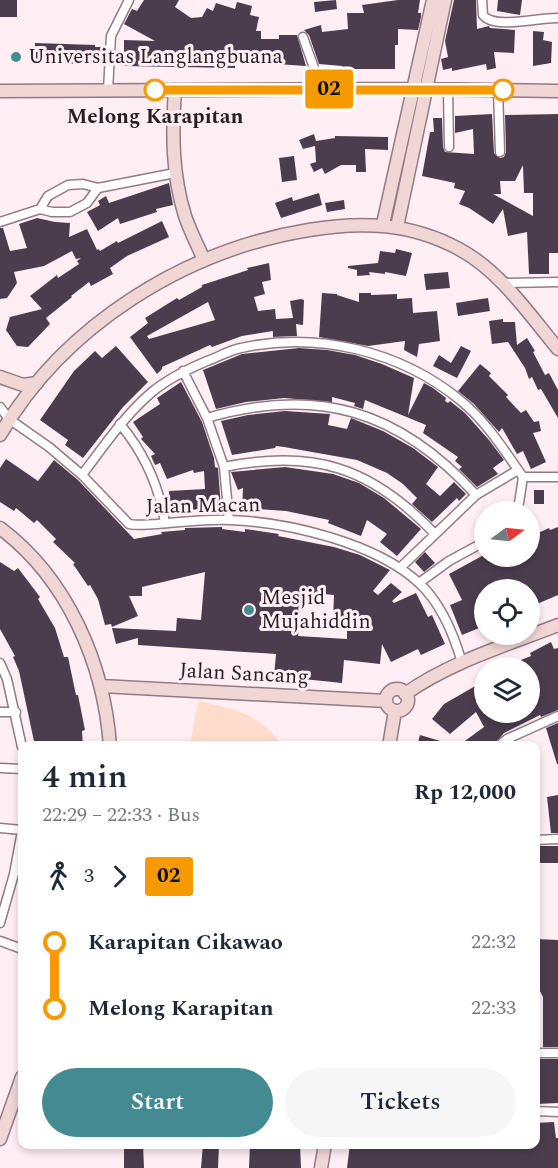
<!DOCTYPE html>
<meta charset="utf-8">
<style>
:root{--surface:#fff;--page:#f6f6f7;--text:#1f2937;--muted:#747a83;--accent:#438a93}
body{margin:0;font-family:Spectral,serif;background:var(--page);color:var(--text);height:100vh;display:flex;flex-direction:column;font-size:22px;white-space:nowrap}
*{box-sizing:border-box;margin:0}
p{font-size:20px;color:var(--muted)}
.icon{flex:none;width:33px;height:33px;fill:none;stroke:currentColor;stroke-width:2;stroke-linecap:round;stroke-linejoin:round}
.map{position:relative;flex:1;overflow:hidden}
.panel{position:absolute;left:18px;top:741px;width:522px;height:408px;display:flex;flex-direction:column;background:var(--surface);border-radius:12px;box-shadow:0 3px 9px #0003}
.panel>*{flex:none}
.badge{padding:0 12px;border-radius:4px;font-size:21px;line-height:39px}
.needle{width:39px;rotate:75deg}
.tools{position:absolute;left:474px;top:501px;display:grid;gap:12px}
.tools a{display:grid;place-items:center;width:66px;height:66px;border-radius:50%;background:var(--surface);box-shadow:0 3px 9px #0003;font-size:30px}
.map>.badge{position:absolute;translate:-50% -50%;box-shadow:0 0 0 3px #fff}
.legs{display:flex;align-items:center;gap:9px;height:66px;padding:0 24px;font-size:20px}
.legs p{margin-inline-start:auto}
.overview{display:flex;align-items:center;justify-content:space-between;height:102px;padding:0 24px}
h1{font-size:33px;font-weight:600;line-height:45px}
.action{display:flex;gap:12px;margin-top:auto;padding:12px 24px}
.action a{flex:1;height:69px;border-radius:36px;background:var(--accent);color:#fff;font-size:24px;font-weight:600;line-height:69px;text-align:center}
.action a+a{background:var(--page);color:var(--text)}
ul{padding:0 24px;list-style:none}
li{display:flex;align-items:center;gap:21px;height:66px;font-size:22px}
li i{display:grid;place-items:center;width:9px;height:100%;margin:0 8px;background:currentColor}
li i::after{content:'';width:15px;height:15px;margin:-8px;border:4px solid;border-radius:50%;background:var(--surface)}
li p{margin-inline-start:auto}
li:first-child i{background:linear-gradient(#0000 50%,currentColor 0)}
li:last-child i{background:linear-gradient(currentColor 50%,#0000 0)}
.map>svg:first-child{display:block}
.green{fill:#ffdccb}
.building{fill:#4c3d4e;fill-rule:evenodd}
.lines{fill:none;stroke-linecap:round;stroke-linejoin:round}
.street-casing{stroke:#937b85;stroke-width:11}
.secondary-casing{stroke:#937b85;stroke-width:15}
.street{stroke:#fff;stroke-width:8}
.secondary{stroke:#f1d6d6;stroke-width:12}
.line-1-casing{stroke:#fff;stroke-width:14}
.line-1{stroke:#f59b00;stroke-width:9}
.poi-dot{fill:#438a93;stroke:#ffeff5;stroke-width:2}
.stop-1-dot{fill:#fff;stroke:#f59b00;stroke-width:3}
.labels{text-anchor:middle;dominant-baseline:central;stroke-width:6;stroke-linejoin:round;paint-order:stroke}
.poi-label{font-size:21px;fill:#271e22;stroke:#ffeff5;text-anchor:start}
.stop-label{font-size:21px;font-weight:bold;fill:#271e22;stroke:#ffeff5}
.street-label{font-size:21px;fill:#271e22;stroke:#ffeff5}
</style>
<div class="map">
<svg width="558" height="1168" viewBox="0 0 558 1168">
<rect width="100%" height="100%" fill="#ffeff5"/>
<path class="green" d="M198 701C235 709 259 713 282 745H190Z"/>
<path class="building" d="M0 0H17V17H0Z
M144 0H179L175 7 191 18 202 17 207 8 213 11 216 3 235 9 237 2 252 6 250 15 259 17 256 31H261V39H279V35H297L306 66 262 63 263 62H235V68L124 66V40L155 41 124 24 132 9 137 11Z
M336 0 337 9 315 12 314 2Z
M398 0H420L418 13H421V17L418 30 398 29V45H395V69H342V66L319 64 309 35 304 30 321 25 322 32 348 29 347 13H364L362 5Z
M454 0H476L477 29 489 26 490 28 515 30 514 53 494 52 496 68 487 70 486 64 452 71V68L443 70 441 59 448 57 445 41Z
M498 0H522L520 15 497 11Z
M533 31 544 32 543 40 552 42 551 63 533 66Z
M35 43 95 45V47H104L103 64 34 63Z
M492 114 494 153 500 158 504 157 506 152 505 115 558 114V253H549V274H529L527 232 508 236 503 209 493 224 469 208 459 204 465 191 454 188 455 183 422 176 430 132H434L433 118H442L443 147 445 152 474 154 473 129 455 133V116ZM523 165 524 193H533V216L493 194H501L500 181H515Z
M314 134 316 141 335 138V136L388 137V150L365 149 366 172H356V165H341L325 174 322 168 314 172 310 164 316 162 315 146 303 149 299 140Z
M294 156 297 180 282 182 279 158Z
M169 183 173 205 156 209 157 212 120 224 118 218 98 231 87 212 100 205 98 201 106 196 109 203Z
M319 193 322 205 281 218 275 203 292 197 293 201Z
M344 200 345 209 327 212 325 203Z
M37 218 55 222 70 223 69 237 87 229 97 250 99 249 100 251 117 241 118 243 162 221 169 237 127 256 110 268 113 274 91 286 89 282 71 296 72 297 46 318 50 324 28 347 17 346 6 330 10 317 42 309 30 296 57 275 58 278 79 264 77 261 81 258 76 259 72 251 44 266 14 272 17 283 7 298 0 299V228H3L10 251 27 248 19 224Z
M396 249 412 253 406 276 385 272V274L369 272 370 275 357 276V270L348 268V266L378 263 380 251 395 253Z
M269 263 271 280 262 282 265 294 254 297 258 311 275 309 276 319 293 318 290 301 301 299 304 300 303 325 296 324 297 336 273 337V331L242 336 212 347 210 345 162 367V369L157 374 130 337 148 323 145 318 177 298 179 300 202 287V285L248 270 247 268ZM208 302 215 320 149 339 147 336Z
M448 272 450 288 426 290 424 274Z
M322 293 337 294V295L359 302V293H371V295L397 294V299L412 298 413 313 437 311 440 341 419 344 417 357 404 350 405 341 368 346 319 337Z
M488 298 490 311 458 316 456 303Z
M503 319V322H515L517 345 527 338 535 351 533 352 545 375 549 373 558 390V418L541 389 538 390 532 377 529 379 525 368 508 342 492 344 489 321Z
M116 346 148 382 123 407 83 458 65 445 68 440 40 420 74 371 95 351 102 358Z
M461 346 471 351 457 378 433 366 439 355 451 363Z
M299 348 327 350 355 355 382 364 414 378 408 415 424 383 433 388 446 398 445 401 448 403 450 401 465 413 489 440 504 460 493 468 498 474 477 487 459 469 462 467 455 461 458 457 423 433 426 425 365 400 363 409 354 406 355 403 332 397V402L284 398 246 402 216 409 203 370 242 354Z
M480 364 491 373 489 376 508 395 506 397 521 413 526 410 534 422 539 421 541 431 533 433 546 462 531 469 523 451 517 454 502 428 499 432 474 404 458 391Z
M181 382 202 422 214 458 215 467 218 468 221 508 170 511 169 491 205 489 204 471 194 473 193 470 167 479 160 463 155 465 151 456 155 454 141 439 143 437 133 422 160 404 157 398Z
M285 411 330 414 328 425 347 429 351 418 383 431 413 448 438 467 426 484 440 496 454 482 466 494 459 501 457 498 432 522 412 504 417 498 403 484 387 473 357 460 284 447 276 446 275 448 232 455 221 421 248 415Z
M6 459 38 481 54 460 78 480 134 539 162 534 161 532 185 530V528L222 527V529L245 532V529L279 534 278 536 334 547 360 555 390 570 373 591 378 595 391 583 402 592 392 601 394 603 416 593 428 617 432 615 445 644 421 655 418 649 391 662 382 644 380 664 344 660 342 683 274 676 276 654 138 645V638L116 644 112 628 176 631 177 618 201 620 205 572 142 587V596H129L138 616 112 627 111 624 105 625 98 599 90 585 88 586 73 564 75 563 53 542 56 539 37 520 34 523 16 508 14 511 0 502V468ZM302 592 334 595 333 620 347 621V639L298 636Z
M285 467 333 474 359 483 384 498 421 529 397 556 380 542 387 534 367 520 361 536 328 523 329 520 286 511 242 508 243 488 238 490 231 472Z
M534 490H544V504H534Z
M530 522 536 534 549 528 550 530 558 527V595L530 607V590H484V626L462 635 450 605 462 600 449 574 482 556H530Z
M425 552 435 563 424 572 415 562Z
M0 562 14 571 18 568 40 597 38 599 55 628 64 657H68L76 695H78L85 730 82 731 83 746H35L19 671 13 657 15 656 0 629Z
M551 642 554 649 558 648V710L541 717 540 715 504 733 493 746H458L484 727 476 712 450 734 432 719 444 704 484 681V712H491L494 717 502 712H515L517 717 524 712H530V709L535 706 530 693V668L503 667 531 656 530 653Z
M558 723V764H557L546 728Z
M420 735 447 743V746H417Z
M558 795V833H551L547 797Z
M536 846H558V863H536Z
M536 939 558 940V1047H543V997L540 991H536Z
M536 1059H558V1103L536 1104Z
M554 1122 556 1138H558V1168H347L350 1144H536V1123Z
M124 1144H143L144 1168H124Z
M203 1144H219L218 1168H201Z
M250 1144H300L301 1168H249Z"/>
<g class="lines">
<g class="street-casing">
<path id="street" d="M482 0 483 15C494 30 541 17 558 18
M303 37 314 68 316 89
M108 90 111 36 129 0
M448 90 449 147
M498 90 500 152
M40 209 48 196 68 185 83 184 98 188 175 173
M0 222 40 209 52 212H70L87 203 98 188
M502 283 558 282
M183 371 207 418 224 467 229 520
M0 407 9 419 49 447 82 475 129 524C138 526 148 524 157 524 181 522 206 519 230 520 288 522 376 543 419 583 441 603 454 635 462 663
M207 418C317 386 399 410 476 495
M120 424C145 454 159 485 165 523
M224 467C313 449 371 467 434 533
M82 475C104 446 124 416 152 392 169 378 188 369 207 361 218 357 230 350 241 348 317 331 400 351 460 400 486 421 504 450 523 477
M523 477H558
M515 512 519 503 523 477
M400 568 476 495 518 470
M419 583 449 561 484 542
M0 663 7 679 22 747
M0 712H16
M499 746 507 739 558 716
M0 768 22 769
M0 828 22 830
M536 840 558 839
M0 923 14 874 22 831
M0 941 22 949
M536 1053H558
M536 1111 558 1112"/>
</g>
<g class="secondary-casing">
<path id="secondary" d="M175 90C172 134 172 174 185 216 190 231 198 246 204 260
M0 91 413 89 558 91
M383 224 433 0
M397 227 445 0
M0 377 23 385 37 383
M0 435C64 325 185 250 309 230 362 221 411 223 459 249 500 271 529 314 558 349
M0 528C67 578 104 663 110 746
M101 686 386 701
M386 700a11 11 0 1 1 22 0a11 11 0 1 1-22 0Z
M405 694C450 662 507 645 558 625
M389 746 395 711
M0 1139 22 1077
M321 1168 325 1144"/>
</g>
<use href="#street" class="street"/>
<use href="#secondary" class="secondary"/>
</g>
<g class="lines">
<g class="line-1-casing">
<path id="line-1" d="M155 90H503"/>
</g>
<use href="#line-1" class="line-1"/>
</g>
<g class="poi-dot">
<circle cx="16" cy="57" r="6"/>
<circle cx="249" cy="610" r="6"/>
</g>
<g class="stop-1-dot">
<circle cx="155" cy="90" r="10"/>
<circle cx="503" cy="90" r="10"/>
</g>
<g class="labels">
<g class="poi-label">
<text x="28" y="57">Universitas Langlangbuana</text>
<text x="261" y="598">Mesjid<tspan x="261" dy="24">Mujahiddin</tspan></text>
</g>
<g class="stop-label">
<text x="155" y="117">Melong Karapitan</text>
</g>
<g class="street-label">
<text transform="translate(203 506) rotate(-1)">Jalan Macan</text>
<text transform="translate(244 674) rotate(3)">Jalan Sancang</text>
</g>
</g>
</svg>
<div class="tools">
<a><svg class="needle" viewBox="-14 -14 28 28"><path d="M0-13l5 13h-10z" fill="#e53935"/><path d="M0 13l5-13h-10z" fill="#747a83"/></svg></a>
<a><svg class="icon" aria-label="locate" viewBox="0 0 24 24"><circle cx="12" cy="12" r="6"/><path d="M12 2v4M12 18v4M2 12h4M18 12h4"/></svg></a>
<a><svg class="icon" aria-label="layers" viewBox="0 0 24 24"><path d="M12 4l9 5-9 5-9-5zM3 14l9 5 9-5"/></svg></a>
</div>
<b class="badge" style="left:329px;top:89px;background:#f59b00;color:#111">02</b>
<section class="panel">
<div class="overview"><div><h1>4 min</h1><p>22:29 – 22:33 · Bus</p></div><b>Rp 12,000</b></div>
<div class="legs"><svg class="icon" aria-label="walk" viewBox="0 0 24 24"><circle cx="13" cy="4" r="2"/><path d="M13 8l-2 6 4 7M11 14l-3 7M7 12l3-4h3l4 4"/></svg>3<svg class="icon" aria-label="forward" viewBox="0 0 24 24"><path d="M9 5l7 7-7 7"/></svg><b class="badge" style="background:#f59b00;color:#111">02</b></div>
<ul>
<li><i style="color:#f59b00"></i><b>Karapitan Cikawao</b><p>22:32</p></li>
<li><i style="color:#f59b00"></i><b>Melong Karapitan</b><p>22:33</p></li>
</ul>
<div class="action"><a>Start</a><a>Tickets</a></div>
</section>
</div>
